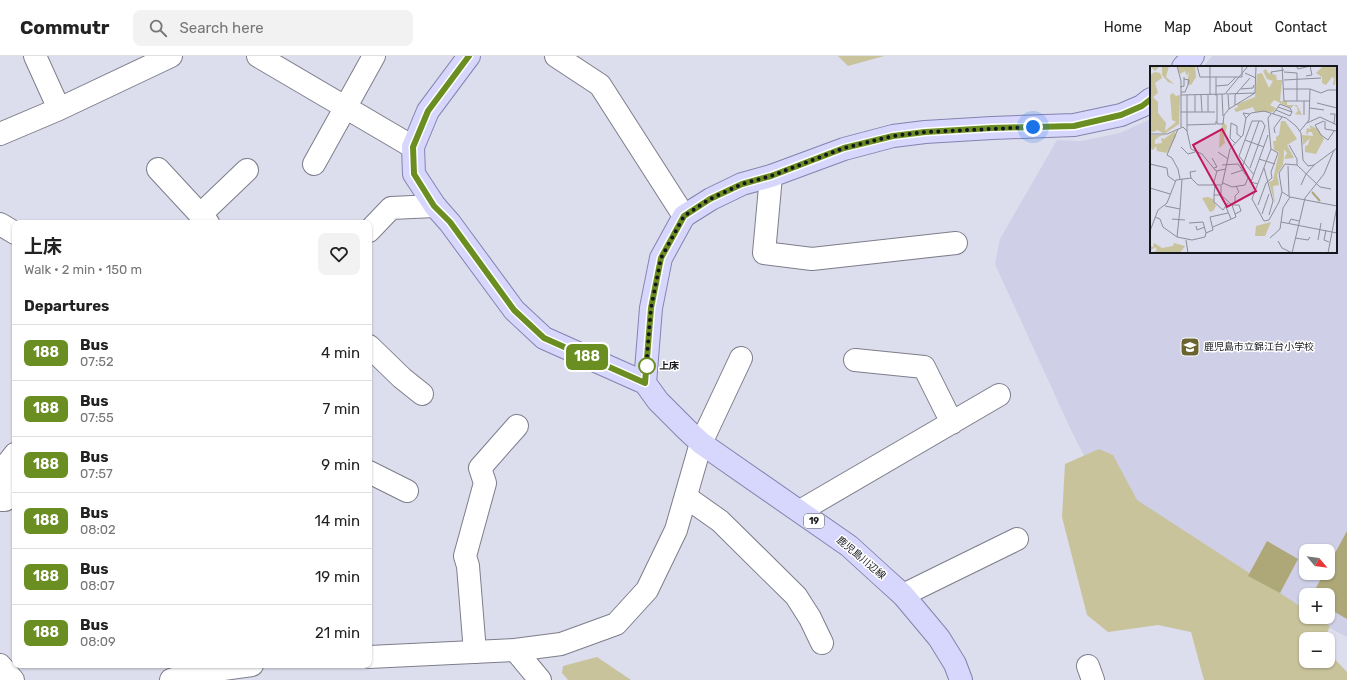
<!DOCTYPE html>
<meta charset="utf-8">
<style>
:root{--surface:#fff;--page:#f2f2f2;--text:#222;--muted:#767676;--line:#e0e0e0}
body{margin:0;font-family:Rubik,"Noto Sans JP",sans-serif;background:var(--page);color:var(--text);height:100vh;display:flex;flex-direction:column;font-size:15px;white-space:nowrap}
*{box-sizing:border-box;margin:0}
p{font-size:13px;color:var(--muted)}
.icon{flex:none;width:22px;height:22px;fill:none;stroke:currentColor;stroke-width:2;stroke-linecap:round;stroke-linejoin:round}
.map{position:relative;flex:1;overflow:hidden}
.sheet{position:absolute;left:12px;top:164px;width:360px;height:448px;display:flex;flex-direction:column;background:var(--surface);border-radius:8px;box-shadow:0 1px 3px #0004}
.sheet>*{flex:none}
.badge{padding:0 8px;border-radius:6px;font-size:14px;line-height:26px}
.needle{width:26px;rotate:119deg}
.tools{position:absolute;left:1299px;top:488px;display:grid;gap:8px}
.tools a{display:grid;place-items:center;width:36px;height:36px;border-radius:8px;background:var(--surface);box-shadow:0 1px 3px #0004;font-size:20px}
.you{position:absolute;width:20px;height:20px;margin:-10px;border:3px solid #fff;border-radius:50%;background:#1a73e8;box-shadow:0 0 0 6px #1a73e833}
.map>.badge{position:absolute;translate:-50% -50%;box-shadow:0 0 0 2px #fff}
h2{padding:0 12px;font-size:15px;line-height:36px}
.round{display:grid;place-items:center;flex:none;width:42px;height:42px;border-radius:8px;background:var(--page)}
.headline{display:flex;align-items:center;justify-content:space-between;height:68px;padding:0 12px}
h1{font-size:19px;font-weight:700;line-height:30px}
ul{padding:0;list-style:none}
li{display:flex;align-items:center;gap:12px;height:56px;padding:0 12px;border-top:1px solid var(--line)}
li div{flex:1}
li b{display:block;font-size:15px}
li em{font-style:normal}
li .badge{min-width:44px;font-weight:700;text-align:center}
header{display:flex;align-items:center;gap:24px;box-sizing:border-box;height:56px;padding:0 20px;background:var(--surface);border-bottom:1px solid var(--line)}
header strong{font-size:19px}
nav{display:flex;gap:22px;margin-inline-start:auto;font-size:14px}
.search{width:280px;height:36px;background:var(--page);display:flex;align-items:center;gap:10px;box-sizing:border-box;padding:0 14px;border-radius:8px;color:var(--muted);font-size:15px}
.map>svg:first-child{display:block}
.built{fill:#cfcfe7;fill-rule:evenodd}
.green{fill:#c8c39b}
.water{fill:#aea778}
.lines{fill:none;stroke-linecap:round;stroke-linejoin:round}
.street-casing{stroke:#7d7d8c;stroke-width:24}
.secondary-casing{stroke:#7d7d8c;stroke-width:24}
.primary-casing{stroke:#8383ae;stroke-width:24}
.street{stroke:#fff;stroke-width:22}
.secondary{stroke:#fff;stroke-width:22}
.primary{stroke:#d7d7fd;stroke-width:22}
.line-casing{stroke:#fff;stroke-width:9}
.line{stroke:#6b8e23;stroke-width:6}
.walk{stroke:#16171c;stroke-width:4;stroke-dasharray:0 7.2}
.stop-dot{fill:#fff;stroke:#6b8e23;stroke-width:2}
.labels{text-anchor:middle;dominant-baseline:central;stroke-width:3;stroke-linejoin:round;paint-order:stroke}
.shield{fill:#fff;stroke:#5c5d60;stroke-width:1}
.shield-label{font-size:9px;font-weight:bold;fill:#16171c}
.poi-label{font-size:10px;fill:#16171c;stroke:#fff;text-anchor:start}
.stop-label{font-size:10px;font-weight:bold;fill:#16171c;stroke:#fff;text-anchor:start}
.street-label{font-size:10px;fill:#16171c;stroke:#fff}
.inset-river{fill:none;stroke:#aea778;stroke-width:2}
.inset-road{fill:none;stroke:#8d8e99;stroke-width:1}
.view{fill:#c2185b;fill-opacity:0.15;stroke:#c2185b;stroke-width:2}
.inset-edge{fill:none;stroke:#16171c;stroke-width:2}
</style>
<header>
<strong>Commutr</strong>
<div class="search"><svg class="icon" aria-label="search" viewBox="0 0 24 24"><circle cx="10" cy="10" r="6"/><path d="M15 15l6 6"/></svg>Search here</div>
<nav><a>Home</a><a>Map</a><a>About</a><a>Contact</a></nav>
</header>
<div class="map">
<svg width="1347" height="624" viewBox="0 0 1347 624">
<rect width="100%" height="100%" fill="#dcdded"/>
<path class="built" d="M1212 0H1347V581L1309 561H1328V539H1306V560L1125 480 1071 374 995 208 1000 183 1057 84 1082 85 1120 77 1151 63V196H1336V11H1203ZM1306 495H1328V517H1306Z"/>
<path class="green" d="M838 0H884L848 10Z
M1099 393 1113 399 1137 444 1306 554V561H1316L1330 570 1325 583H1306V605H1328V596L1347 616V624H1204L1191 576 1158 569 1108 576 1087 559 1062 461 1065 408Z
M597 601 631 624H568L562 617 563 610Z"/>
<path class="water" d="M1347 475V563L1328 552V539H1312L1324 517H1328V510Z
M1267 485 1298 503 1280 537 1248 520Z"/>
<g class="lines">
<g class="street-casing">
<path id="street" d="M35 0 59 53
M258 0 413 91
M556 0 600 29 684 160
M0 78 59 53 171 0
M314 108 374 0
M158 113 208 167
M771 120 764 197 812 203 956 187
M200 159 247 114
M0 168 15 177
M369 175 391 152 435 150
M369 290 402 322 422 338
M855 304 924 311 952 367
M701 387 741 302
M369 416 407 435
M686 441 720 465 796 540 810 562 822 587
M0 444H5L4 412 15 398
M800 455 999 339
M903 539 1017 483
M515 594 540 624
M475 596 468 510 465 500 485 427 480 412 517 370
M0 609 13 624
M1088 610 1093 624"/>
</g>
<g class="secondary-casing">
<path id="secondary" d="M369 601 515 594 561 588 616 568 647 534 676 474 701 387
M171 624 189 618 252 609"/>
</g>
<g class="primary-casing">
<path id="primary" d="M469 0 428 55 413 91 414 118 435 150 450 167 514 254 544 282 645 327 658 345 687 374 701 387 849 490 883 521 903 539 939 582 955 608 961 624
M1183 11 1193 0
M645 327 651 252 661 202 684 160 711 143 742 128 771 120 844 93 893 80 925 76 992 72 1074 69 1121 59 1142 50 1151 43"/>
</g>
<use href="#street" class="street"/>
<use href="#secondary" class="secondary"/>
<use href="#primary" class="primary"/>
</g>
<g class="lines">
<g class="line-casing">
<path id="line" d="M469 0 428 55 413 91 414 118 434 150 450 166 514 254 544 282 645 327 651 252 661 202 684 160 710 143 742 128 771 120 844 92 893 80 925 76 992 72 1074 70 1121 59 1142 50 1151 43"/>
</g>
<use href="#line" class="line"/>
<path class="walk" d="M647 310 646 312 651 252 661 202 684 160 710 143 742 128 771 120 844 92 893 80 925 76 1033 71"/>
</g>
<defs>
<g id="school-square" transform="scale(1)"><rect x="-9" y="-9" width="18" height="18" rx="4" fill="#6b6430" stroke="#fff"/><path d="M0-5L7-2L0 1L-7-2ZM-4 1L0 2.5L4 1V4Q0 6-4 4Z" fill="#fff"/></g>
</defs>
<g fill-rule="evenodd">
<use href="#school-square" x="1190" y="291"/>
</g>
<circle class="stop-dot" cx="647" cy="310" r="8"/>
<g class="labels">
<rect class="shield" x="804" y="458" width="20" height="14" rx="3"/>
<g class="shield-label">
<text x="814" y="465">19</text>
</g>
<g class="poi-label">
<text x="1204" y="291">鹿児島市立錦江台小学校</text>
</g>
<g class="stop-label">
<text x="659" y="310">上床</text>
</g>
<g class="street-label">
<text transform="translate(861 502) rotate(40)">鹿児島川辺線</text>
</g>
</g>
<g transform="translate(1150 10)">
<rect width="187" height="187" fill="#dcdded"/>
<path d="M0 0H19L16 11 24 18 18 16 12 9V1H9L5 5ZM27 0H45L46 11 41 19 37 18 39 5 37 10 35 5 30 8ZM173 0H187L185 19H183L184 12 182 11 176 19 172 17V11L166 7ZM116 3 118 7 126 9 127 14H132L130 35H137V39H147L152 49 145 48 148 45 147 41 144 39 141 42 124 34 120 39 126 42 123 46H105L103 41 86 46 84 43 88 41 87 38 105 31 107 8 112 7 119 22 123 15 117 13 113 5ZM5 6 10 7 12 12 5 17 8 27 3 31 8 36V47L16 57 15 65 26 56 22 54 20 29 23 27 26 30 30 29 29 58 14 68 8 64 0 67V9ZM131 55H135L147 73 137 79 144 92 134 93 137 87 129 77 134 83V89L133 99 127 108 129 119 123 120 125 138 119 116 123 114 129 86 124 84 123 75H126V71L129 69ZM73 56 77 60 74 72 75 77 69 82 70 65ZM159 59 168 63 174 73 166 88 155 86V80L158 79 160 72 153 79 152 69 163 70 162 66H158V69L156 67 157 62 161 63ZM25 65 26 70 17 87 7 85 6 80 3 84 0 82V69H15L10 70 5 74V78L12 77 11 72 14 73ZM58 131 63 133 66 140 63 145 60 146 52 132ZM121 156 115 170H105L106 160ZM4 177 12 182 23 180 24 177 35 180 30 187H2L7 184 5 181 0 185V180L3 181Z" fill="#c8c39b"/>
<path class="inset-river" d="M162 126 170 135"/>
<path class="inset-road" d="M27 0 31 15V61M47 0 50 11H92V0M132 0 134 35H160M146 0 148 3 160 0 162 9 156 10M134 6 147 7V35M95 7 106 12M122 8 121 6 134 4M134 14 171 12M66 20 78 19 86 11M30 21 34 20V11M91 23 103 22 104 19M134 23H160L171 27 178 24H187M31 26H35L38 19 39 14 34 13M105 27 106 0M72 28 73 50M76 28 105 27M31 29 75 28 98 0M45 29V46M51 29 52 46M58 29V46M60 29V0M67 29V58H73L74 49 79 43 105 27M78 29 79 43M66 30V11M154 35V49M167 37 187 42M85 39V29L100 12M128 41 130 38 140 42 142 46M160 42 174 44M31 46H65M121 48 118 52 121 83 102 133 114 155 119 154 129 136 132 126 129 107 135 98 147 99M123 48 128 41 142 46 140 50 126 44M180 48H185L184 58M96 52 93 47 100 48M174 55 165 59 171 69 178 74 184 65M175 55V63L187 65M157 57 170 51 187 59M37 59 66 58V55M28 63 17 89 22 92 28 103 30 113M37 65V29M150 65 159 54 160 23M125 67 124 62 132 51M0 68H17L33 61 37 65 41 83 52 88 66 105 76 103M95 74 114 81M85 77 80 72 81 57 87 60V68L91 71M139 79 147 93V99L170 121 181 123M31 81 38 88 45 86M68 86 78 93M62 92 67 101 64 102M109 93 125 98M0 98 17 102 18 110 25 115M72 99 88 98 101 116 108 118M138 100 139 130M92 102 109 55M100 102 115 60 112 55H102L89 90 104 109M114 102 123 135 119 149M81 108 93 104M41 112 40 106 46 105M101 116 118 69M73 117 82 121 95 119 98 112M63 119 67 105M65 119 64 129H71M151 119 156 108 165 98M0 122 20 128M132 126 140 131 187 140M64 129V136L73 144 78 137M140 131 133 142 131 156 187 167M85 137V130L89 126 86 120M82 139H89L91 145 85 148M108 139 116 117 122 112 121 106 128 87 121 83M15 140 30 143 27 171M76 141 81 153M30 143 32 113M112 148 119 128M5 151 10 153 13 161 27 171 42 174 55 171 56 167 63 164 60 151 78 147M22 153 35 154M39 157 53 156 56 167M139 157 141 153 149 155M46 160 47 164 55 161M63 161 86 151 82 139 71 129V120M176 164 174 174 179 176M0 165 8 144 17 137 26 114 41 112 48 119H72L80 83 93 69 96 52 101 47 114 45 136 52 146 60 151 67 153 94 158 100 164 99 187 82M120 172 130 163 131 156M145 172 158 174 160 171M36 174 38 187M168 174 171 157M128 175 132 182 142 187M142 187 155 132 174 108 184 84M178 187 187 140"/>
<path class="view" d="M72 63 106 125 77 141 43 79Z"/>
<rect width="187" height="187" class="inset-edge"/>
</g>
</svg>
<div class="tools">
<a><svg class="needle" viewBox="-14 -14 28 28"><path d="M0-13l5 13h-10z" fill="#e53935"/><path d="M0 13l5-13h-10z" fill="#767676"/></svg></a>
<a>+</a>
<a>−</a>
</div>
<div class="you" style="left:1033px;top:71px"></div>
<b class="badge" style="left:587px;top:301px;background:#6b8e23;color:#fff">188</b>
<section class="sheet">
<div class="headline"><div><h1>上床</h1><p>Walk · 2 min · 150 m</p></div><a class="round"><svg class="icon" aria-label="heart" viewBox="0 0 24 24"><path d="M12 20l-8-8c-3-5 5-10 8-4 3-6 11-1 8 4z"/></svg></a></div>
<h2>Departures</h2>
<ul>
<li><span class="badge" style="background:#6b8e23;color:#fff">188</span><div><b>Bus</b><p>07:52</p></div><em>4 min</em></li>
<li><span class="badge" style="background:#6b8e23;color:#fff">188</span><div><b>Bus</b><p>07:55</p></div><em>7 min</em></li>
<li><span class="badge" style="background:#6b8e23;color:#fff">188</span><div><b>Bus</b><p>07:57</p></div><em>9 min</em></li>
<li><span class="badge" style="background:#6b8e23;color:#fff">188</span><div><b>Bus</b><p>08:02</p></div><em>14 min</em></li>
<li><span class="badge" style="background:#6b8e23;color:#fff">188</span><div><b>Bus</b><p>08:07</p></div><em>19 min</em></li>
<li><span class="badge" style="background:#6b8e23;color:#fff">188</span><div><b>Bus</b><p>08:09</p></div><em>21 min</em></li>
</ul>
</section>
</div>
